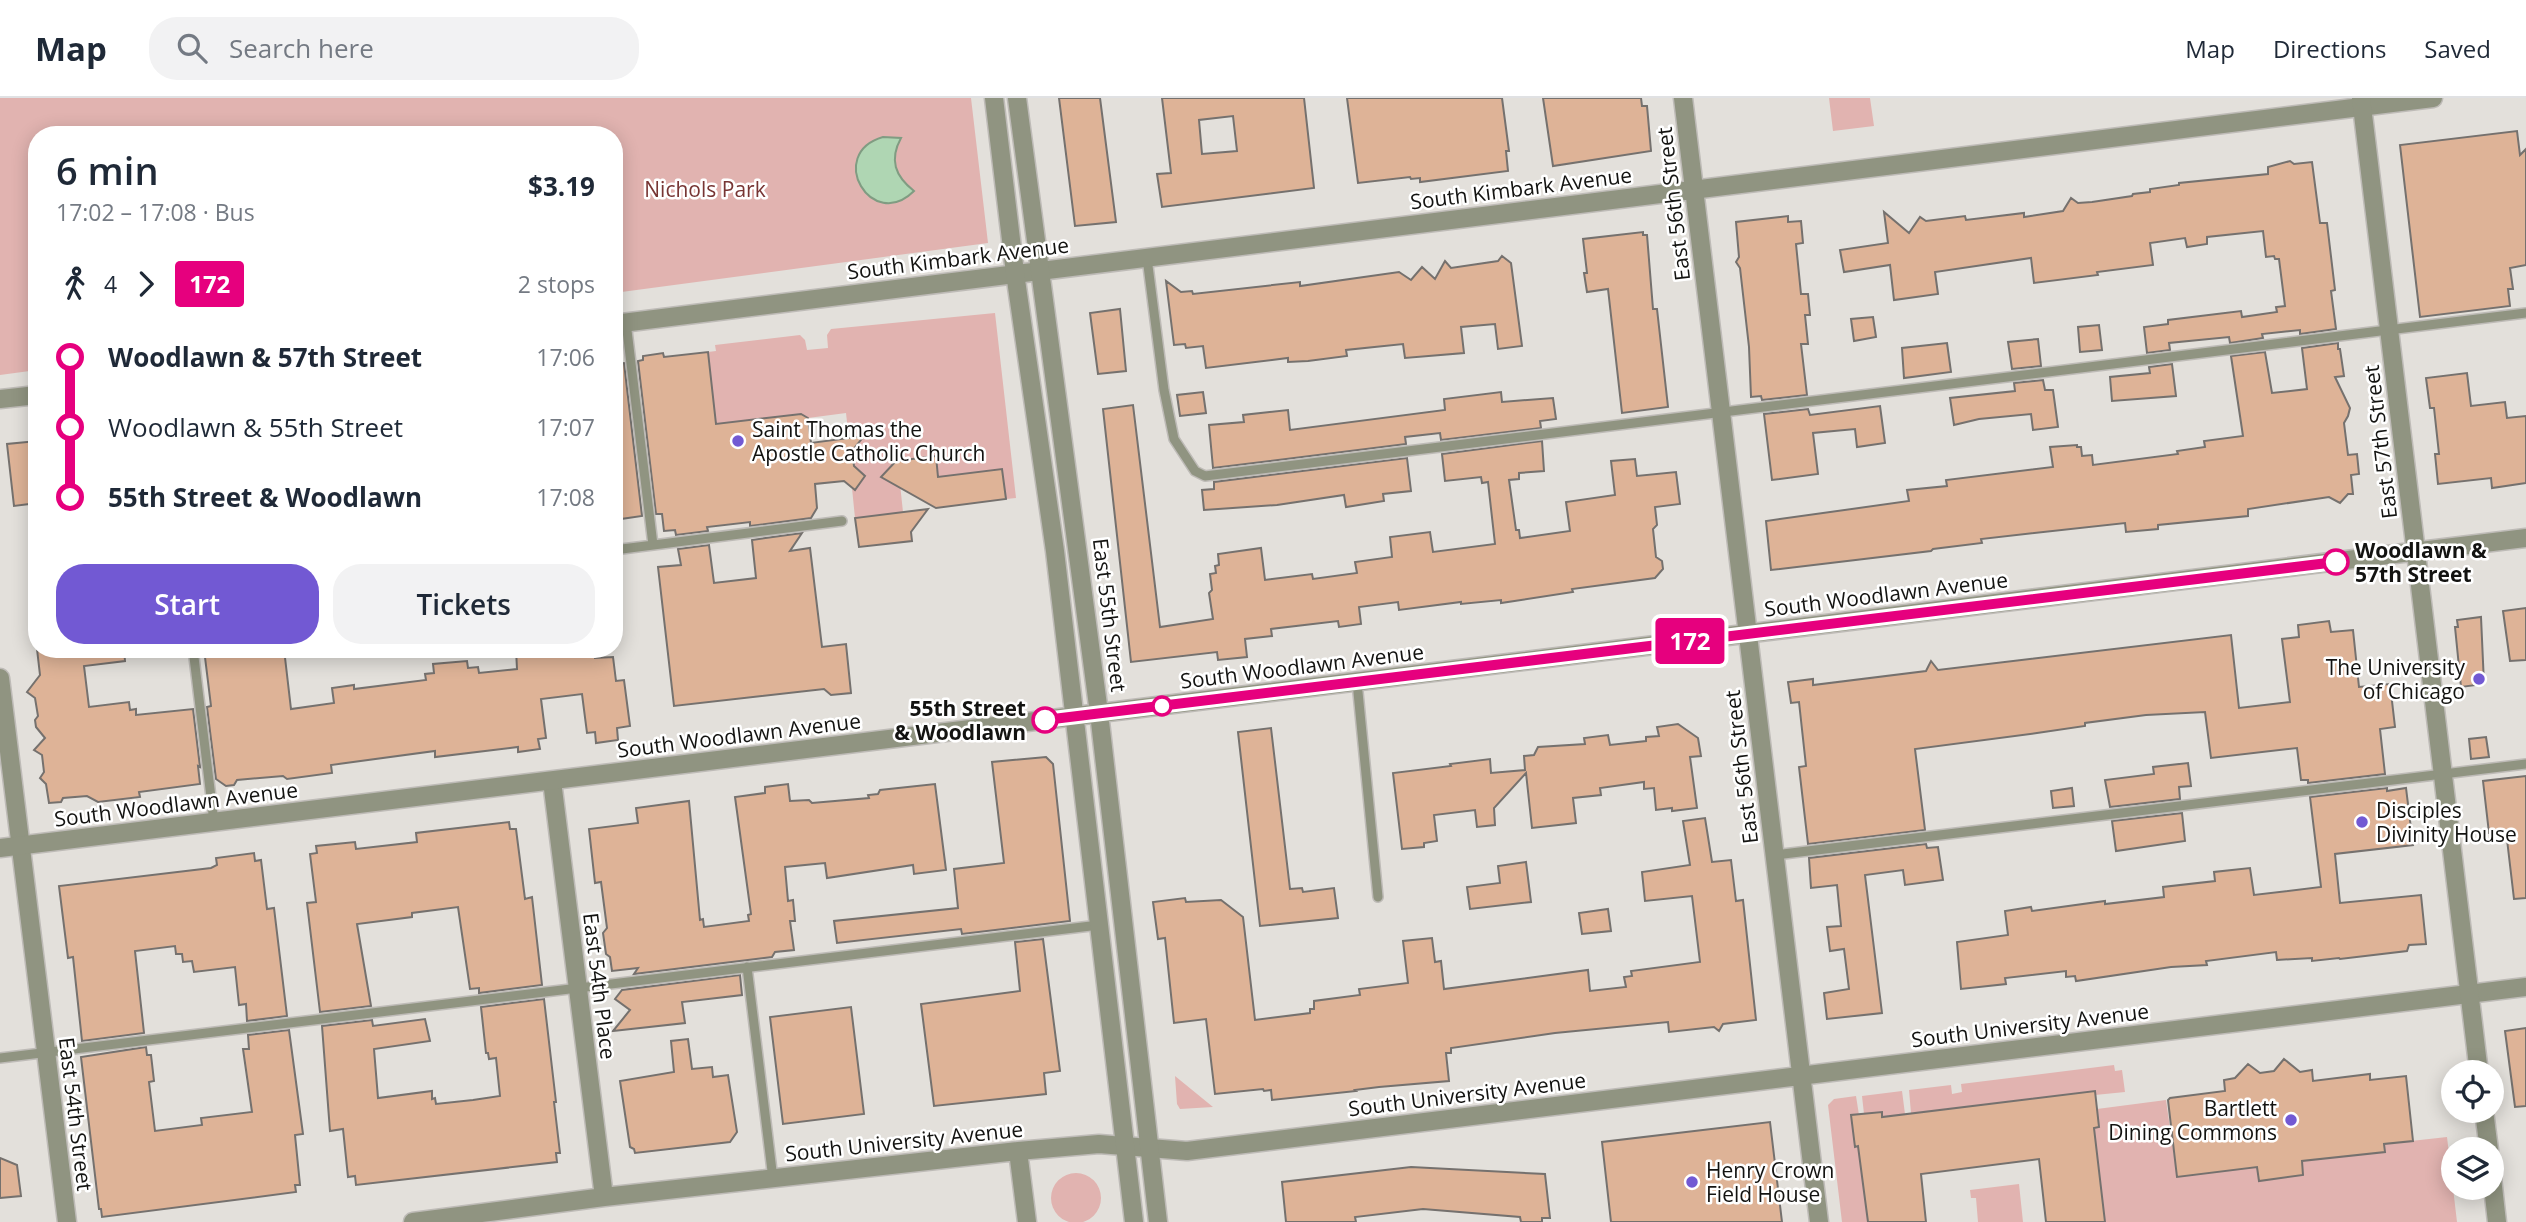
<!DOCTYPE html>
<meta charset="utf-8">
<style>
:root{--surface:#fff;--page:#f2f2f3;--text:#1f2937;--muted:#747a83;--line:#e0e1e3;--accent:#7259d3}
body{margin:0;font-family:"Open Sans",sans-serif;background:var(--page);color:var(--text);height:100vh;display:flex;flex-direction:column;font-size:26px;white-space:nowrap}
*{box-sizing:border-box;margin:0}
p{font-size:23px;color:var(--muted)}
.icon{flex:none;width:38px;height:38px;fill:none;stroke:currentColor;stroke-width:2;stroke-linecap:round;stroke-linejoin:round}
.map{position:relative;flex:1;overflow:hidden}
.side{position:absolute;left:28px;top:28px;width:595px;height:532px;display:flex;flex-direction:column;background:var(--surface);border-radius:28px;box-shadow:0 4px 18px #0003}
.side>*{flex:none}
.badge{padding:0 14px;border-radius:5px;font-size:24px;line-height:46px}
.tools{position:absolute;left:2441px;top:962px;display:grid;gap:14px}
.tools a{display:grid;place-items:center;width:63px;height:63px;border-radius:50%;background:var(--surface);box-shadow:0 4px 18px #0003;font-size:35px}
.map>.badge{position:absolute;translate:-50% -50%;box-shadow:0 0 0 4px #fff}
.legs{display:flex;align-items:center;gap:10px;height:77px;padding:0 28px;font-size:23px}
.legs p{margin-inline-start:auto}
.head{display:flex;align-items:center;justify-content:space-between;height:119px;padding:0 28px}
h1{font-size:38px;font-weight:600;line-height:52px}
.action{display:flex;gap:14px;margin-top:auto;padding:14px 28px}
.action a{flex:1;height:80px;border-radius:28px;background:var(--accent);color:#fff;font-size:28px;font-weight:600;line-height:80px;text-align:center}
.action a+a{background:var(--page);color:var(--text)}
ul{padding:0 28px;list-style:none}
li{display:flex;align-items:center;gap:24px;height:70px;font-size:26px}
li i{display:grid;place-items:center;width:10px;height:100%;margin:0 9px;background:currentColor}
li i::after{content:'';width:18px;height:18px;margin:-9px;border:5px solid;border-radius:50%;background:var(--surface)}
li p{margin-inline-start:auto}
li:first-child i{background:linear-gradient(#0000 50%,currentColor 0)}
li:last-child i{background:linear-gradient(currentColor 50%,#0000 0)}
header{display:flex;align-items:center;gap:42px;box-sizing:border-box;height:98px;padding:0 35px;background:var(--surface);border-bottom:2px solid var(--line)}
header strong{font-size:33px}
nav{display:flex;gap:38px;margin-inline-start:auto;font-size:24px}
.search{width:490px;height:63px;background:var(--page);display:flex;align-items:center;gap:18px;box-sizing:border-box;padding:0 24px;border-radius:28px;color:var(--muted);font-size:26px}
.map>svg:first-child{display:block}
.green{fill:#e1b3b0}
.water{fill:#afd6b3;stroke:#809c82;stroke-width:2}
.building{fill:#deb397;stroke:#75716e;stroke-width:2;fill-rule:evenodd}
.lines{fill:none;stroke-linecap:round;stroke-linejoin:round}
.service-casing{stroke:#bebbb7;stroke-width:12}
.minor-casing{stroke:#bebbb7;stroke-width:21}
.tertiary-casing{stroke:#bebbb7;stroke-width:21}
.service{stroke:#909481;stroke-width:9}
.minor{stroke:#909481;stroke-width:18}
.tertiary{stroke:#909481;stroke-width:18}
.line-1-casing{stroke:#fff;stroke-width:16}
.line-1{stroke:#e6007e;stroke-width:10}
.poi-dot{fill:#7259d3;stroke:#fff;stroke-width:2.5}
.stop-1-dot{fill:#fff;stroke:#e6007e;stroke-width:3.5}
.labels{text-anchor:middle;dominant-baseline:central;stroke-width:5;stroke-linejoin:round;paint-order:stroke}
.street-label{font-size:21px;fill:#131311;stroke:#fff}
.park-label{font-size:21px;fill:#773534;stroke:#fff}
.poi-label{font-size:21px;fill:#131311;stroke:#fff;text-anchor:start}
.stop-label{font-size:21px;font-weight:bold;fill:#131311;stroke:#fff;text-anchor:start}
</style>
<header>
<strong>Map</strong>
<div class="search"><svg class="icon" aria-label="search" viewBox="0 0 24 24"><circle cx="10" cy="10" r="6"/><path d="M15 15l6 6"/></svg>Search here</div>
<nav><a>Map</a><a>Directions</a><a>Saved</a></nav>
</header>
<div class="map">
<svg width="2526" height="1124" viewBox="0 0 2526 1124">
<rect width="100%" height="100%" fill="#e3e0db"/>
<path class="green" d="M0 0H971L988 145 614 195V37H37V272L0 277Z
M1829 0H1870L1874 28 1833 33Z
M995 215 1016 400 1006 401 1002 371 938 379 936 358 900 386 903 414 855 420 852 390 857 389 852 353 858 340 848 333 846 315 808 320 801 316 716 326 708 254 716 253 715 247 800 237 805 242 807 252 828 250 827 237 831 231Z
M2114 967 2115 973 2122 972 2125 994 2095 997 2094 993 1911 1015 1909 992 1951 987 1952 996 1962 994 1961 986Z
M1175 978 1213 1009 1180 1011 1177 1006Z
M1902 993 1905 1016 1889 1018 1890 1025 1883 1026 1881 1014 1864 1016 1862 998Z
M1856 998 1859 1017 1851 1018 1855 1048 1865 1047 1859 1056 1868 1124H1842L1828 1007 1834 1001Z
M2166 1002 2177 1079 2257 1069 2259 1083 2303 1077 2302 1063 2384 1054V1046L2447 1039 2457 1124H2105L2095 1040 2087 1031 2099 1029 2097 1011Z
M1051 1100a25 25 0 1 1 50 0a25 25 0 1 1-50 0Z
M2019 1086 2023 1124H1978L1976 1100H1971L1970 1092Z"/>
<path class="water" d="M883 39 901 40C889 62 895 78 914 93 872 135 825 56 883 39Z"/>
<path class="building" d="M1059 0H1100L1116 124 1075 128Z
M1162 0H1304L1314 90 1162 109 1157 76 1171 75ZM1233 18 1237 53 1202 56 1199 22Z
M1347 0H1502L1509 53H1506L1508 73 1420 84V80L1411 81 1410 79 1358 85Z
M1543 0H1641L1642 8H1647L1651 53 1553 68Z
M2517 33 2520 57 2526 51V167L2510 170 2513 191H2508L2510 208 2420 219 2400 47Z
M2290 63 2294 66 2312 64 2320 125H2327L2335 192 2331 193 2336 231 2300 236V232L2262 236 2263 240 2230 245 2229 239 2169 245 2170 252 2147 255 2144 229 2168 226V222L2241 213 2242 219 2277 214 2276 209 2285 208 2279 161H2275L2274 158 2266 159 2263 133 2207 139V146L2187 149 2185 140 2150 145 2153 167 2097 174 2098 177 2034 185 2031 160 1935 174 1938 196 1894 202 1890 167 1844 174 1840 152 1888 145 1884 114 1909 135 1920 119 1926 123 1965 118 1966 122 2024 115V119L2063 113 2071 100 2078 105 2092 104 2132 98 2133 96 2150 94V91L2179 87V85L2268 76V69Z
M1788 118V124L1801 123 1803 145 1796 146 1801 196H1808L1810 217H1805L1808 246H1801L1807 297 1762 302 1761 298 1751 299 1749 249 1740 170 1736 164 1739 159 1736 124Z
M1643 134V137H1647L1653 211H1657L1668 309 1622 315 1608 191 1587 194 1584 175H1587L1583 141Z
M1502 158 1511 165 1522 248 1498 251 1495 226 1461 229 1464 255 1405 260 1403 246 1346 252 1347 258 1308 263 1288 264V260L1206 270 1203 248 1186 250 1185 246 1174 247 1166 183 1181 194 1192 193 1193 196 1300 184V188L1399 174 1411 182 1422 169 1435 181 1445 163 1451 170 1498 163Z
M1120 211 1126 273 1098 276 1090 215Z
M1873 219 1876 239 1854 243 1851 221Z
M2099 227 2102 252 2080 254 2078 229Z
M2038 241 2041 268 2012 271 2008 244Z
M1947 245 1951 274 1904 280 1902 250Z
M2338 245V251H2340L2344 278 2335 279 2350 310 2348 318 2344 325 2348 357 2357 356 2359 376 2351 377 2353 396H2348L2340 405 2329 399 2248 411V418L2158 427V431L2126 434 2125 425 1981 441 1982 445 1933 451 1931 453 1771 472 1766 423 1909 403 1907 392 1947 388 1946 382 2053 369 2050 349 2077 347V349H2081L2082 358 2092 357 2093 367 2178 356 2177 353 2205 349 2204 343 2243 338 2231 258 2265 254 2272 295 2307 291 2302 250Z
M708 254 716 326 801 316 808 320 811 345 864 338 852 353 854 368 865 378 855 392 844 383 815 386 817 410 811 420 750 428V424L707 429 708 433 676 437 675 432 664 433 662 416H656L638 263 643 262V258L663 255 664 259Z
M624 265 642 418 614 422V266Z
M2172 266 2176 298 2112 303 2110 279 2150 275 2149 269Z
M2467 275 2471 308 2505 304 2507 320 2526 318V385L2492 390 2491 380 2438 386 2435 356H2439L2434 310H2430L2426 280Z
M2043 282 2045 292H2053L2058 329 2033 332 2031 316 1979 321 1954 327 1950 300 2015 293 2014 285Z
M1203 294 1206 315 1180 318 1177 297Z
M1501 294 1502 304 1553 300 1556 321 1540 323 1541 330 1441 342 1440 335 1405 339 1406 346 1213 370 1209 327 1244 324 1243 317 1288 312 1290 332 1445 312 1444 301Z
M1133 307 1160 529 1213 521 1209 495 1212 492 1210 476 1216 475 1215 468 1219 467 1218 456 1261 450 1265 482 1312 476 1313 481 1357 475 1355 464 1392 459 1390 439 1430 434 1433 454 1495 446 1488 384 1482 385 1481 379 1445 383 1442 356 1542 343 1544 373 1519 375V381L1509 382 1516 432H1519L1520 440 1570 433 1566 404 1615 397 1611 363 1635 361 1637 378 1676 374 1680 406 1655 409 1657 427 1653 431 1656 459 1662 463 1663 471 1655 480 1572 491 1573 494 1501 505V502L1461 506V504L1399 512 1398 504 1359 509 1361 526 1339 529 1338 523 1271 531 1272 538 1245 541 1247 559 1218 562 1217 554 1131 564 1103 311Z
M1880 308 1885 345 1857 349 1855 331 1813 335 1818 376 1772 382 1764 316 1808 311 1810 317Z
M37 343V405L14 408 7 346Z
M936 358 938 379 1002 371 1006 401 936 410 881 379 896 363Z
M1407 360 1411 393 1383 396 1384 403 1346 409 1344 397 1277 407 1204 412 1202 392 1214 391V384Z
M928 411 911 434 912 443 859 449 855 420Z
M802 435 790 453 810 450 822 549 846 546 851 595 831 597 824 591 674 608 658 469 681 467 678 451 709 447 714 485 756 480 752 442Z
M2526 510V562L2510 563 2503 513Z
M2481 519 2484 586 2461 589 2455 529H2458L2457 522Z
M2329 523 2331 534 2353 532 2359 589 2390 586 2395 629 2380 631 2385 676 2308 685V682H2301L2297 650 2211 660 2205 614 2146 617 2085 625V628L2037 635 1915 651 1925 732 1808 746 1799 669 1806 668 1799 604 1791 605 1788 584 1813 581V587L1926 573 1931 563 1938 572 2231 537 2239 610 2290 604 2282 541 2299 539 2298 527Z
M37 551H124L125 563 84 568 89 609 129 604 130 612 136 611V617L193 611 200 669 198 668 200 686 139 694 140 699 98 704 87 698 63 700 61 704 49 705 46 686 40 680 44 674 42 657 34 652 45 640 36 629 35 622 38 618 35 600 27 594 40 577Z
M204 551H284L291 611 334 605 332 590 354 587V591L426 582 425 576 434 575 433 566 467 563 468 570 478 569 479 575 517 571 516 551H594L595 560 613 559 616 583 624 582 630 628 617 630 618 642 596 645 595 634 587 635 582 596 541 601 546 640 538 641 540 651 518 654V649L435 659V653L331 667 332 675 287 681 283 678 237 682 234 687 226 688 216 681 207 609 211 608Z
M1678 626 1698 640 1701 658 1690 659 1697 710 1672 713V710L1656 712 1654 690 1644 691V684L1600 690 1601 697 1573 700 1576 725 1532 730 1526 675 1494 710 1495 727 1477 729 1475 712 1434 717 1437 743 1424 745V749L1402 751 1393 675 1451 668 1450 666 1490 661 1491 675 1525 672 1524 658 1534 657 1538 649 1585 646 1584 640 1608 637 1610 647 1646 643V639L1659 638 1657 629Z
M1271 630 1290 791 1302 790 1303 794 1334 790 1338 820 1260 828 1238 634Z
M2486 639 2489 659 2471 661 2469 641Z
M1046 659 1053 666 1070 823 962 836 961 831 837 845 834 823 958 810 954 771 1004 765 992 664Z
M2188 665 2191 688 2179 689 2180 701 2110 709 2105 682 2154 676 2153 669Z
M2526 678V800L2514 801 2506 733 2489 735 2483 683Z
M788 686 790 703 809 702 812 705 869 700 868 697 878 696 880 692 935 686 946 772 914 776 913 767 827 780 825 765 785 769 788 803 793 802 795 823H790L794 852 775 854 772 859 634 876 638 870 612 873 610 859 606 856 603 835 607 830 601 784 595 785 589 731 638 725 636 710 689 703 700 822 703 821 704 829 749 823 748 817 751 816 735 699 765 695V689Z
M2072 690 2074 708 2053 710 2051 693Z
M2387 690V693L2406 690 2413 747 2335 756 2340 805 2421 797 2426 846 2409 847 2407 853 2340 861 2339 860 2312 863V860L2277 862 2276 854 2206 863 2207 867 2171 869 2076 883 2075 878 2066 879V873L2005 880 2006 886 1961 891 1957 844 2008 837 2005 813 2031 809 2032 813 2105 803V806L2164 799 2163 789 2215 783 2214 774 2250 770 2254 797 2321 789 2310 699Z
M2182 715 2185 743 2116 753 2112 723Z
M1705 720 1712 764 1731 762 1736 803 1743 802 1756 922 1723 926 1719 933 1714 929 1669 934 1668 924 1555 935 1451 950V955H1446L1449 983 1379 989 1355 992 1356 993 1272 1002 1271 992 1264 993 1263 991 1215 996 1206 921 1174 925 1165 840 1158 841 1153 804 1185 800 1186 804 1221 802 1243 819 1255 922 1310 915V911H1314V903L1360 897 1359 891 1408 885 1403 843 1432 840 1435 864 1441 863 1444 891 1588 872 1590 893 1626 889 1624 879 1632 878 1631 873 1700 864 1692 798 1645 803 1642 774 1690 767 1683 723Z
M509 724 510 731H516L525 801 532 799 542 887 479 895V890L470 891 458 809 412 815V819L357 826 371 908 320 914 307 805 316 804 310 756 317 755 316 748 355 744 356 751 417 744 416 735Z
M1926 746 1927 750 1938 749 1943 782 1905 787 1903 772 1865 777 1882 915 1827 921 1824 895 1849 891 1844 851 1830 853 1827 829 1841 828 1837 787 1811 790 1809 760Z
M254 755 255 763 261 762 267 811 274 810 287 918 247 923 246 906 239 907 235 869 194 874 192 863 183 864 182 856H176L175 848 135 853 144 935 82 943 73 859 68 860 59 788 211 770 217 767 216 760Z
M1526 764 1531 804 1470 811 1467 789 1500 785 1498 768Z
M1608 811 1611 833 1582 836 1579 815Z
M1043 841 1060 973 1044 975 1046 996 934 1008 921 906 1020 893 1015 844Z
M740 877 742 897 682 904 685 925 613 933 630 912 615 901 622 892Z
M544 901 556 1004H554L560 1055H556L557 1064 356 1087 355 1078 348 1079 343 1031 330 1033 322 928 372 922 373 928 425 921 430 943 374 951 378 1000 432 993V1001L435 1000 436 1006 473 1002 500 998 496 960 489 961 488 955H486L481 909Z
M851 909 864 1016 783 1026 770 919Z
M2526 930V1008L2515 1009 2505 933Z
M289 932 303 1036 295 1037 300 1087H295L296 1094 102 1119 101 1111H99L81 959 146 949 147 957H151L154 983 149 984 155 1033 202 1027 201 1020 252 1014 243 951H249L248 937Z
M688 941 692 971 712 969 713 979 728 977 737 1034 730 1044 635 1055 634 1051 630 1049 620 983 674 974 671 943Z
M2284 961 2300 974 2312 972 2313 983 2370 976V982L2406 978 2413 1043 2384 1046 2385 1054 2302 1063 2303 1077 2259 1083 2257 1069 2177 1079 2168 1002 2170 1000 2225 993 2224 982 2235 980 2248 966 2260 975 2274 973Z
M2095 993 2099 1029 2094 1030 2105 1124H2046L2039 1061 1921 1076 1926 1124H1868L1858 1048 1855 1049 1851 1017 1882 1014V1019Z
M1770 1024 1782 1124H1611L1602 1044Z
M0 1060 17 1067 21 1098 0 1100Z
M1411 1069 1545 1076 1550 1120H1542V1124H1521L1520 1119 1423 1111 1355 1119 1356 1124H1286L1282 1084Z"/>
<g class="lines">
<g class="service-casing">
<path id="service" d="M1147 160 1164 292 1174 341 1195 373 1205 378 2526 215
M626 224 653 447
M614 452 842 423
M193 551 214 724
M1357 584 1378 799
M1775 757 2526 666
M747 869 773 1081
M0 960 1099 827"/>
</g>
<g class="minor-casing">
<path id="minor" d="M1683 0 1819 1124
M614 226 2433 0
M0 301 37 297
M0 580 67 1124
M552 683 604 1099
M1018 1053 1027 1124
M413 1124 604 1099 1018 1053 1099 1046 1187 1053 2526 889"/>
</g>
<g class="tertiary-casing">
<path id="tertiary" d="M994 0 1015 175 1055 453 1134 1124
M1017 0 1099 615 1158 1124
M2361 0 2479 975
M0 750 2526 440
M2484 1013 2489 1052
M2492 1080 2497 1124"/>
</g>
<use href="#service" class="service"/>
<use href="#minor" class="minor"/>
<use href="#tertiary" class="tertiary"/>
</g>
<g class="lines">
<g class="line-1-casing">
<path id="line-1" d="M1045 622 2336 464"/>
</g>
<use href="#line-1" class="line-1"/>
</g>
<g class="poi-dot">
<circle cx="738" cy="343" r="7"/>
<circle cx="2479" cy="581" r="7"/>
<circle cx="2362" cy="724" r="7"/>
<circle cx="2291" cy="1022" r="7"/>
<circle cx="1692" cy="1084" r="7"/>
</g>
<g class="stop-1-dot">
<circle cx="2336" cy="464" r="12"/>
<circle cx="1162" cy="608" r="9"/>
<circle cx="1045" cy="622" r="12"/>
</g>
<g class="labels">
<g class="street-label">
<text transform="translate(1521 90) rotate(-7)">South Kimbark Avenue</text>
<text transform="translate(1673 106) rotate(-97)">East 56th Street</text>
<text transform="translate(958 160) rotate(-7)">South Kimbark Avenue</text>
<text transform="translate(2380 344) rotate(-97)">East 57th Street</text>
<text transform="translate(1886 496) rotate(-7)">South Woodlawn Avenue</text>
<text transform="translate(1110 517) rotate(83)">East 55th Street</text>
<text transform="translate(1302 568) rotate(-7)">South Woodlawn Avenue</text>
<text transform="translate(739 637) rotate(-7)">South Woodlawn Avenue</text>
<text transform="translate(1741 669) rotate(-97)">East 56th Street</text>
<text transform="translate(176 706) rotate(-7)">South Woodlawn Avenue</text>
<text transform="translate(600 888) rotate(83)">East 54th Place</text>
<text transform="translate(2030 927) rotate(-7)">South University Avenue</text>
<text transform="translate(1467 996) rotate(-7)">South University Avenue</text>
<text transform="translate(76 1016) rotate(83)">East 54th Street</text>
<text transform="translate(904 1043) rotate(-6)">South University Avenue</text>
</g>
<g class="park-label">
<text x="705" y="91">Nichols Park</text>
</g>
<g class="poi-label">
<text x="752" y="331">Saint Thomas the<tspan x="752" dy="24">Apostle Catholic Church</tspan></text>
<text x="2465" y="569" text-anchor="end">The University<tspan x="2465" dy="24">of Chicago</tspan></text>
<text x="2376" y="712">Disciples<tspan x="2376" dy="24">Divinity House</tspan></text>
<text x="2277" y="1010" text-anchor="end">Bartlett<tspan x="2277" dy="24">Dining Commons</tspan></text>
<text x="1706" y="1072">Henry Crown<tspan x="1706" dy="24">Field House</tspan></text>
</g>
<g class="stop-label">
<text x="2355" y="452">Woodlawn &amp;<tspan x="2355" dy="24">57th Street</tspan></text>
<text x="1026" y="610" text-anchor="end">55th Street<tspan x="1026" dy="24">&amp; Woodlawn</tspan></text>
</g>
</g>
</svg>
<div class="tools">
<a><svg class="icon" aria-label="locate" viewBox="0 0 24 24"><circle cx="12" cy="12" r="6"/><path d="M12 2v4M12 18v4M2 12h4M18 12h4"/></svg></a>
<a><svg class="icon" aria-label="layers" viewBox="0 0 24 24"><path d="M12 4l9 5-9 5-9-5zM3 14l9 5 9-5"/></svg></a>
</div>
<b class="badge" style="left:1690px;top:543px;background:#e6007e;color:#fff">172</b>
<section class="side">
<div class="head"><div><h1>6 min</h1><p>17:02 – 17:08 · Bus</p></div><b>$3.19</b></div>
<div class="legs"><svg class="icon" aria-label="walk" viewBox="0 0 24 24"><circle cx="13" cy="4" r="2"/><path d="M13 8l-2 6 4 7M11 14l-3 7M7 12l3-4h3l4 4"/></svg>4<svg class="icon" aria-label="forward" viewBox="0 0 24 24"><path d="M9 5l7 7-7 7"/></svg><b class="badge" style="background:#e6007e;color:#fff">172</b><p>2 stops</p></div>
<ul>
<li><i style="color:#e6007e"></i><b>Woodlawn &amp; 57th Street</b><p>17:06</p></li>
<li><i style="color:#e6007e"></i><span>Woodlawn &amp; 55th Street</span><p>17:07</p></li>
<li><i style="color:#e6007e"></i><b>55th Street &amp; Woodlawn</b><p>17:08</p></li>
</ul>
<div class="action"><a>Start</a><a>Tickets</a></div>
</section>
</div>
